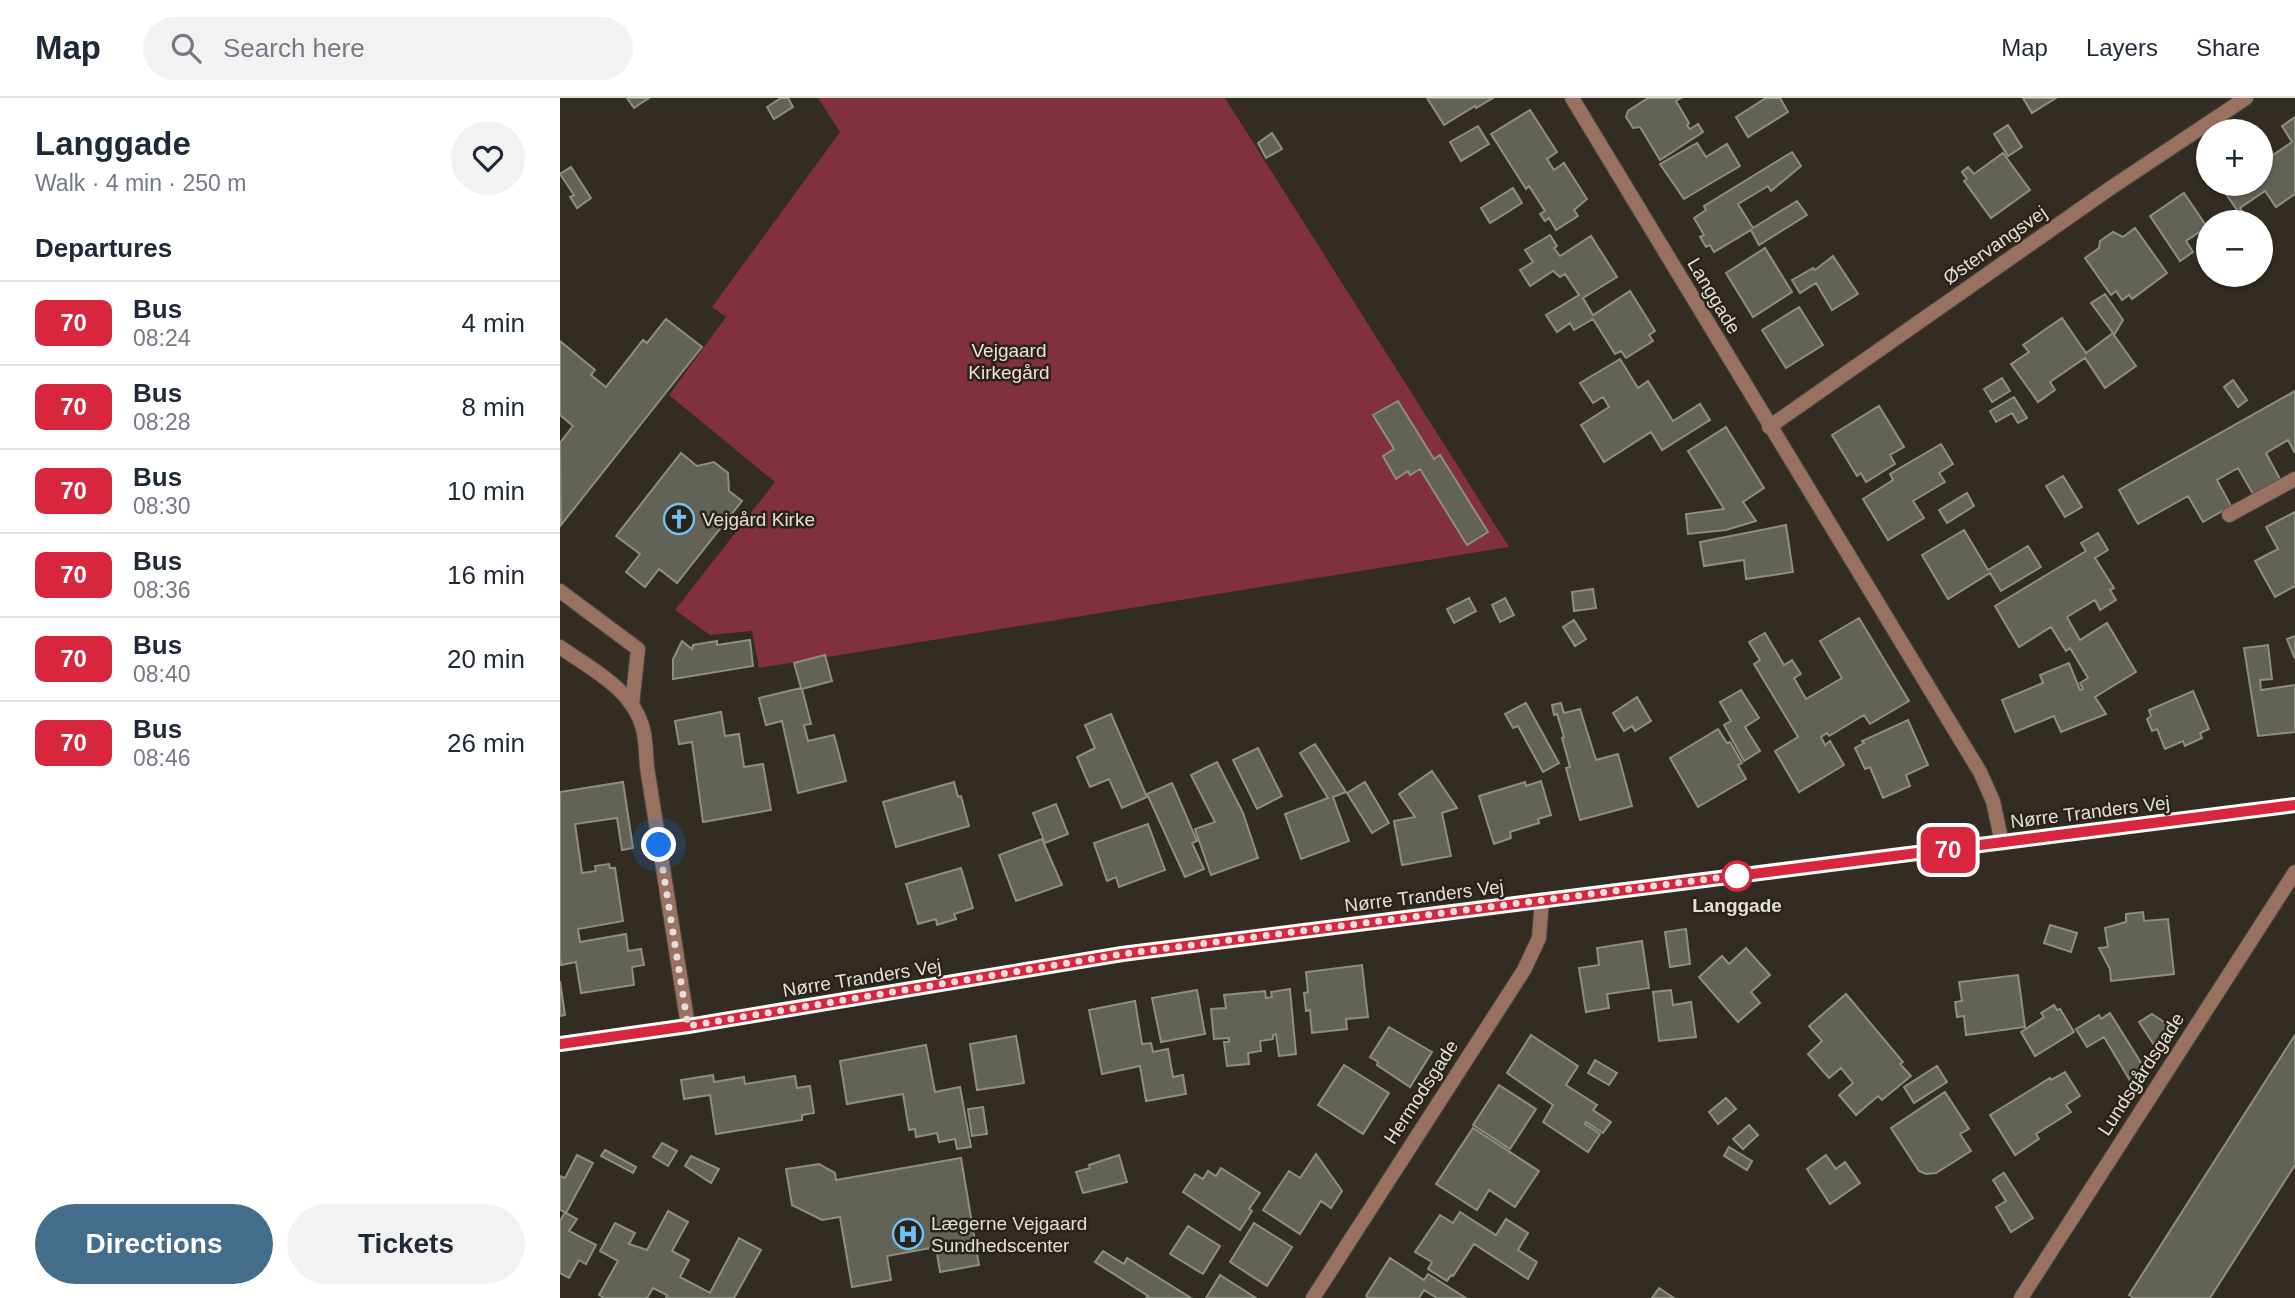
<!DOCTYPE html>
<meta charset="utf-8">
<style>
:root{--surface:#fff;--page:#f2f2f3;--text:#1f2937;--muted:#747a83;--line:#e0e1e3;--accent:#446d8c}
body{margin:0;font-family:Arial,sans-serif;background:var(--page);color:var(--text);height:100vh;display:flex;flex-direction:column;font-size:26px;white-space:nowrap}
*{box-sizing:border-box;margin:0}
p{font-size:23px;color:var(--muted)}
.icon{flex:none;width:38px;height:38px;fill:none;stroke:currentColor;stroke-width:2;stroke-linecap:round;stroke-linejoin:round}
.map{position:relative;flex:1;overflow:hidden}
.panel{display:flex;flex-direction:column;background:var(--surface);width:560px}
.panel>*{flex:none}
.badge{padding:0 14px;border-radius:10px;font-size:24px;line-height:46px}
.fabs{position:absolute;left:1636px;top:21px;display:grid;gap:14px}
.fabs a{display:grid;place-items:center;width:77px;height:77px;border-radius:50%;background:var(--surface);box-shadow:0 2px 5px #0004;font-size:35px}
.you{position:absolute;width:35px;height:35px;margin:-18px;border:5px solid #fff;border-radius:50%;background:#1a73e8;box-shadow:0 0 0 10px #1a73e833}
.map>.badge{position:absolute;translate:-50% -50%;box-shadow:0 0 0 4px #fff}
h2{padding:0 35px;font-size:26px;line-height:63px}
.round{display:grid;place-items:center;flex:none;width:74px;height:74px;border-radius:37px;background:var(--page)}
.head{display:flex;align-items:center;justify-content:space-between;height:119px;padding:0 35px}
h1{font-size:33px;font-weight:700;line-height:52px}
.primary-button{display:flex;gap:14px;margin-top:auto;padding:14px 35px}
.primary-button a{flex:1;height:80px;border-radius:42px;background:var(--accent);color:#fff;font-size:28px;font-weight:700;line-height:80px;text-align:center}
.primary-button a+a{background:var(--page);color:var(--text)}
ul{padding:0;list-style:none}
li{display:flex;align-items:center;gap:21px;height:84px;padding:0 35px;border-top:2px solid var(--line)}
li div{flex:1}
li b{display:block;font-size:26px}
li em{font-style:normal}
li .badge{min-width:77px;font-weight:700;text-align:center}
header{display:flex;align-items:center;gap:42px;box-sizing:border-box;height:98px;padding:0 35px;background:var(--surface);border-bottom:2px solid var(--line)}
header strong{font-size:33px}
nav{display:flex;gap:38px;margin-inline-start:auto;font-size:24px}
.search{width:490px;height:63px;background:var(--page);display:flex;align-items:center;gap:18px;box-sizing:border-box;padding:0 24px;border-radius:38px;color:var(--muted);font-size:26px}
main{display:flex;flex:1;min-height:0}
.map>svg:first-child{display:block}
.green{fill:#80303f}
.building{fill:#626257;stroke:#8d8e81;stroke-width:2}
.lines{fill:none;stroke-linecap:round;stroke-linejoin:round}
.service-casing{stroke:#4f4840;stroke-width:16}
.minor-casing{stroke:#4f4840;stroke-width:16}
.tertiary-casing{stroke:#4f4840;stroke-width:16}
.service{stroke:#997161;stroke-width:14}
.minor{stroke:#997161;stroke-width:14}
.tertiary{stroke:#997161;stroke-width:14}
.line-casing{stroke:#fff;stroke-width:16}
.line{stroke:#d7263d;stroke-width:10}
.walk{stroke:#e3ded9;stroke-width:7;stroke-dasharray:0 12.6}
.stop-dot{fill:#fff;stroke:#d7263d;stroke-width:3.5}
.labels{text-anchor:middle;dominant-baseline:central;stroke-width:5;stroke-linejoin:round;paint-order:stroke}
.street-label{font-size:19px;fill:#e3ded9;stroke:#29231a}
.park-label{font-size:19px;fill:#f7dcde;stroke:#29231a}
.poi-label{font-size:19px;fill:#e3ded9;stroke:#29231a;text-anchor:start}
.stop-label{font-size:19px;font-weight:bold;fill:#e3ded9;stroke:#29231a}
</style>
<header>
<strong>Map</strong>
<div class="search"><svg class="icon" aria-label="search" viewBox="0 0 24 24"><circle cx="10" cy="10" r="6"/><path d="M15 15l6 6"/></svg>Search here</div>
<nav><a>Map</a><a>Layers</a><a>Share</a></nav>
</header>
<main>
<section class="panel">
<div class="head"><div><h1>Langgade</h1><p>Walk · 4 min · 250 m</p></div><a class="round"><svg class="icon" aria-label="heart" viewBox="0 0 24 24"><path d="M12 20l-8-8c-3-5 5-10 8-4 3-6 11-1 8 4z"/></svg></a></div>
<h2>Departures</h2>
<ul>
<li><span class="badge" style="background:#d7263d;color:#fff">70</span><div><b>Bus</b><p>08:24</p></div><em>4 min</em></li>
<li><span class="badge" style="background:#d7263d;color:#fff">70</span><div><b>Bus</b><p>08:28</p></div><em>8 min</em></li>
<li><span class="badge" style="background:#d7263d;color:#fff">70</span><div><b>Bus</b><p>08:30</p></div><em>10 min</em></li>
<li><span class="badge" style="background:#d7263d;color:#fff">70</span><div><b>Bus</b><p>08:36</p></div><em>16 min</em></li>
<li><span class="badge" style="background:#d7263d;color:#fff">70</span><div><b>Bus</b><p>08:40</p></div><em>20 min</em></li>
<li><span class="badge" style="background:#d7263d;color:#fff">70</span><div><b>Bus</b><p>08:46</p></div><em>26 min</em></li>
</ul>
<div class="primary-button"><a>Directions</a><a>Tickets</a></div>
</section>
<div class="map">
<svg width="1735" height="1200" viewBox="0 0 1735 1200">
<rect width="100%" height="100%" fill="#332c23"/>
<path class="green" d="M258 0H665L949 449 199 570 192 533 150 537 115 512 215 384 109 297 166 219 152 209 280 34Z"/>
<path class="building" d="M67 0H89L74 10Z
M221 0H228L233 9 214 21 207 9Z
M867 0H933L916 10 915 8 884 27Z
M1088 0H1121L1116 3 1129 25 1127 27 1130 31 1138 26 1143 34 1100 62 1080 29 1073 30 1066 19 1068 13Z
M1206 0H1220L1228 14 1188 39 1176 19Z
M1463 0H1496L1472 15Z
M970 12 997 54 987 61 994 72 1004 65 1027 101 1014 112 1018 118 996 132 989 120 985 123 980 116 985 113 969 88 966 91 931 36Z
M1735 19V96L1716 109 1705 93 1680 110 1690 124H1660L1677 112 1659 86H1701V61L1712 54 1713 57 1732 44 1722 28Z
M1448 27 1462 49 1448 58 1434 36Z
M918 28 929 46 901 63 890 44Z
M712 35 722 51 706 60 698 45Z
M1137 45 1146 59 1167 46 1180 68 1124 101 1100 66Z
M1232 54 1241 68 1211 93 1208 88 1178 106 1193 130 1237 103 1247 117 1199 147 1191 132 1154 154 1150 147 1146 149 1140 139 1144 137 1134 120 1146 112 1144 108Z
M1443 55 1470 92 1431 120 1404 83 1407 81 1402 74 1408 69 1414 76Z
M11 69 31 100 17 110 10 99 14 97 0 76Z
M953 90 962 105 930 125 921 110Z
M1624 95 1647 129 1626 143 1633 154 1620 163 1590 118Z
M1575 130 1607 175 1572 201 1569 197 1562 202 1556 193 1551 197 1525 160 1539 150 1540 143 1553 134 1563 139Z
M990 137 997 148 994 150 1000 158 1031 138 1057 179 1023 200 1033 217 1070 193 1095 233 1089 237 1093 243 1066 260 1061 253 1055 256 1033 221 1014 232 1010 225 997 234 986 217 1019 197 1005 176 1000 179 993 173 970 188 960 172 973 164 965 152Z
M1701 141 1710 154 1701 159Z
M1205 150 1232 194 1193 219 1166 175Z
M1273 158 1298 196 1272 212 1256 185 1240 195 1232 182 1253 170 1255 172Z
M1655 177H1674L1660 185Z
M1545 196 1563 222 1554 237 1576 268 1545 290 1525 260 1490 284 1495 292 1478 304 1451 266 1469 254 1463 247 1502 220 1526 255 1553 235 1531 205Z
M1239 209 1263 247 1226 270 1202 232Z
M106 221 142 249 1 427 0 345 13 328 0 317V243L35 272 31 277 46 289 83 242 87 245Z
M1060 261 1078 290 1088 283 1113 323 1140 306 1150 322 1102 352 1091 334 1044 364 1021 327 1049 309 1043 299 1033 305 1020 285Z
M1442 280 1450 293 1432 304 1424 291Z
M1673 282 1687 302 1678 309 1664 289Z
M1735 293V355L1728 342 1706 355 1720 381 1693 396 1678 370 1657 382 1671 408 1643 424 1628 398 1578 426 1559 392Z
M1454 299 1467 320 1458 325 1452 315 1436 324 1430 313Z
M838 303 874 361 880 357 928 434 907 447 860 371 850 377 848 373 836 381 823 358 834 351 813 317Z
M1319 308 1344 349 1330 357 1335 366 1306 384 1301 375 1297 378 1272 337Z
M1166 329 1204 390 1183 404 1196 423 1166 432 1128 436 1126 416 1164 411 1128 353Z
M1381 346 1393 366 1379 375 1385 384 1353 403 1364 420 1328 442 1303 401 1333 382 1330 376Z
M121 355 137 368 154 364 168 375 169 393 182 403 117 485 99 471 85 489 66 474 80 456 56 438Z
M1503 378 1522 409 1505 419 1486 388Z
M1407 395 1414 408 1387 425 1379 412Z
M1735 414V488L1715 499 1695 463 1718 451 1706 429Z
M1226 427 1233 474 1186 481 1184 462 1144 468 1140 444Z
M1404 432 1428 472 1468 448 1481 469 1441 493 1430 475 1388 501 1362 457Z
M1538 435 1548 452 1535 460 1554 490 1550 492 1556 502 1540 512 1535 502 1507 519 1520 542 1547 525 1576 574 1535 599 1546 616 1501 634 1494 618 1455 634 1442 602 1483 585 1480 577 1509 565 1520 592 1523 591 1520 585 1528 580 1510 550 1506 553 1491 529 1459 549 1435 508 1526 453 1521 445Z
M1033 491 1036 510 1014 513 1012 494Z
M909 500 916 513 894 525 887 511Z
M945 500 954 517 940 524 932 507Z
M1299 520 1349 603 1310 626 1304 617 1269 638 1267 635 1261 639 1265 647 1270 643 1284 667 1239 694 1215 653 1238 639 1194 566 1200 562 1189 544 1205 535 1224 567 1232 562 1241 576 1234 580 1246 601 1282 580 1260 543Z
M1014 522 1026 541 1015 548 1003 529Z
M1735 538V561L1727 541Z
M190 542 193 568 113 581V561L122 543 132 551 133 547 157 543V547Z
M1708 547 1712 581 1700 582 1701 592 1735 587V634L1698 638 1684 550Z
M265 557 272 583 242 591 251 626 244 627 248 643 274 637 286 683 238 695 222 623 206 627 199 600 241 590 234 565Z
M1181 592 1199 620 1185 629 1200 653 1184 663 1164 627 1171 623 1160 604Z
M1633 593 1649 631 1640 635 1642 640 1625 648 1623 643 1605 651 1597 631 1592 633 1587 621 1591 618 1589 612Z
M1077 599 1091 623 1075 633 1072 628 1064 633 1053 615Z
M966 605 999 665 983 674 958 628 953 630 945 616Z
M1001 605 1004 615 1020 611 1036 662 1058 656 1072 708 1020 722 1006 670 1010 669 1002 640 1004 639 997 616 994 617 992 607Z
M161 614 165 638 179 636 184 669 203 666 211 712 143 724 132 644 119 646 115 623Z
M551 616 587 699 562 710 549 681 530 689 517 659 535 650 525 627Z
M1348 622 1368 667 1346 677 1350 688 1323 700 1310 669 1305 671 1295 650 1304 645 1302 643Z
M1158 631 1167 645 1170 644 1182 665 1178 667 1186 681 1138 709 1110 660Z
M755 646 786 694 773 699 789 743 741 761 725 716 768 700 740 655Z
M698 650 722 698 697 711 673 662Z
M657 664 683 715 698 760 651 777 635 731 655 724 631 677Z
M872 673 897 710 882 715 891 758 842 767 834 723 855 719 839 696Z
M981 683 991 717 978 721 979 725 950 734 951 740 934 746 919 698 965 684 966 688Z
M63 684 73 750 62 752 57 720 15 726 22 775 36 773 35 768 49 766 50 770H55L63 823 18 831 20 844 66 836 68 853 81 851 84 867 72 869 74 887 21 895 16 864 1 867 0 858V694Z
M394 684 398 699 401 698 409 728 336 749 323 704Z
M805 684 829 725 812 735 787 695Z
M612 685 637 743 632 745 644 771 625 779 587 696Z
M496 706 508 736 485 745 473 715Z
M588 726 605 772 559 789 556 779 547 783 534 745Z
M482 741 502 787 456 803 439 757Z
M401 770 413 810 394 816 396 821 377 827 376 821 358 826 346 786Z
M1583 814 1584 823 1608 821 1614 876 1551 883 1550 871 1539 850 1548 849 1545 830 1566 824V816Z
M1490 827 1517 835 1511 854 1484 845Z
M1126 831 1130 866 1110 869 1105 834Z
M1082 843 1089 890 1047 896 1049 910 1026 914 1019 870 1039 867 1037 850Z
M1186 850 1210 877 1191 894 1200 905 1178 924 1139 879 1162 858 1169 866Z
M802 867 808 919 786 921 787 931 752 935 750 912 746 913 744 895 748 894 746 874Z
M1458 877 1465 929 1406 937 1404 918 1397 919 1395 904 1402 903 1399 884Z
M0 883 5 917 0 918Z
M730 891 736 956 719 958 716 936 713 937V941L700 943 701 953 688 955 689 966 667 968 664 944H669V940L654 941 651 911 666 910 664 897 705 893 706 900 712 899 711 894Z
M637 892 645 936 601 944 592 900Z
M1111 892 1113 907 1131 904 1136 939 1099 943 1093 894Z
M1286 896 1343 964 1340 966 1351 978 1322 1002 1318 998 1296 1017 1279 997 1293 985 1281 970 1269 980 1248 956 1262 943 1249 928Z
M575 903 582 946 591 945 593 954 608 951 613 979 623 977 626 996 586 1003 580 968 542 976 529 912Z
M1494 907 1497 912 1500 911 1514 934 1475 958 1461 934 1484 919 1481 915Z
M1550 915 1583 968 1572 986 1544 939 1527 949 1516 931 1539 917 1541 921Z
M1592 916 1610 928 1596 950 1579 924Z
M829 929 872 954 850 989 817 967 818 964 810 959Z
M971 937 1018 968 1006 987 1037 1007 1033 1012 1051 1024 1043 1035 1026 1024 1025 1026 1040 1036 1028 1054 983 1024 993 1007 947 975Z
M1735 937V1067L1650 1200H1574L1569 1197Z
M456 938 464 985 417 992 410 946Z
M366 947 375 994 400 989 411 1049 397 1051 395 1041 379 1044 377 1035 356 1039 355 1031 349 1032 343 996 287 1006 280 963Z
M1035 962 1057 975 1049 987 1028 975Z
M784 967 829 995 803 1036 758 1007Z
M1377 968 1387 984 1354 1005 1344 989Z
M1505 974 1520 998 1506 1007 1511 1014 1476 1036 1479 1041 1455 1057 1430 1017 1490 980 1491 982Z
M153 977 154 984 184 979 185 986 235 978 237 990 250 988 254 1015 242 1017V1022L156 1036 150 997 124 1001 121 982Z
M939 987 976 1011 950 1051 913 1027Z
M1385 994 1409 1031 1400 1036 1411 1053 1376 1075 1366 1076 1359 1073 1331 1030Z
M1166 1000 1176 1011 1158 1026 1149 1014Z
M423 1009 427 1036 412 1038 408 1011Z
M1189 1027 1198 1037 1183 1051 1173 1041Z
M913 1030 979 1073 955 1109 929 1092 917 1112 876 1086Z
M102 1045 117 1053 108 1068 93 1059Z
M1169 1049 1192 1063 1187 1072 1164 1058Z
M45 1052 76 1069 73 1075 41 1058Z
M756 1056 782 1093 771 1110 761 1103 740 1136 703 1112 729 1073 740 1080Z
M17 1057 33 1065 6 1115 17 1121 9 1133 36 1147 26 1166 19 1162 9 1180 0 1175V1123L5 1114 0 1112V1078L5 1080Z
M559 1057 567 1084 523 1095 516 1074 530 1070 529 1067Z
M1266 1057 1276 1071 1285 1064 1300 1085 1270 1106 1247 1071Z
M131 1058 159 1071 151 1085 125 1068Z
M401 1060 419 1167 380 1174 376 1149 327 1158 331 1182 292 1189 280 1119 262 1122 232 1107 226 1071 259 1066 275 1075 276 1082Z
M661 1070 700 1095 689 1111 692 1113 680 1132 623 1094 635 1076 643 1081 648 1073 656 1078Z
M1444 1075 1473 1120 1451 1134 1436 1109 1446 1103 1433 1082Z
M108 1113 128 1124 112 1153 129 1162 120 1179 150 1195 179 1140 201 1152 174 1200H106L107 1197 93 1190 87 1200H44L39 1197 58 1163 40 1153 55 1125 75 1135 69 1146 87 1152Z
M900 1114 936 1137 946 1121 968 1135 958 1152 977 1164 968 1181 914 1146 893 1178 891 1177 887 1183 868 1171 872 1164 855 1154 880 1117 893 1125Z
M694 1125 732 1149 707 1188 670 1164Z
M628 1128 660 1148 643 1176 610 1156Z
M543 1153 564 1166 567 1160 631 1200H586L588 1198 535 1164Z
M830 1160 864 1182 868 1176 906 1200H877L864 1192 859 1200H809L806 1198Z
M660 1177 696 1200H646Z
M1099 1190 1114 1200H1092Z"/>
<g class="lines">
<g class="service-casing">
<path id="service" d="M0 493 78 551 72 607"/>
</g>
<g class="minor-casing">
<path id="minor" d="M1012 0 1420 674 1433 703 1442 745
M1209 329 1552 89 1686 0
M1669 417 1735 381
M0 549C31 571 73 591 83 631 86 643 86 657 87 669L128 928
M753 1200 964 872 979 840 982 802
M1461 1200 1735 774"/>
</g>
<g class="tertiary-casing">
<path id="tertiary" d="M0 946 128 928 562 856 1735 707"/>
</g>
<use href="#service" class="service"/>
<use href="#minor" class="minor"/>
<use href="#tertiary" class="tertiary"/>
</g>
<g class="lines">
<g class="line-casing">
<path id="line" d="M0 946 128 928 562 856 1735 707"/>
</g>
<use href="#line" class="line"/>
<path class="walk" d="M99 747 128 928 562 856 1180 777 1177 778"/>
</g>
<defs>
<g id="church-ring" transform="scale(1.575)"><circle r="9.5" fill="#29231a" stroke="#72c1f5" stroke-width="1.5"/><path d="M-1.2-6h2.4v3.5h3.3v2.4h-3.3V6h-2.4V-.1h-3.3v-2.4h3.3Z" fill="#72c1f5"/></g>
<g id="hospital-ring" transform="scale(1.575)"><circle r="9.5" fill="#29231a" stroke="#72c1f5" stroke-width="1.5"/><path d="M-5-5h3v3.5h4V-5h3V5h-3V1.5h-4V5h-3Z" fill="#72c1f5"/></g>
</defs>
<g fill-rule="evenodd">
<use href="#church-ring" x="119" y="421"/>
<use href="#hospital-ring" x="348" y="1136"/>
</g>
<circle class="stop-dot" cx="1177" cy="778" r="14"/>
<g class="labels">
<g class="street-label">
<text transform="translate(1435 147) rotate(-35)">Østervangsvej</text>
<text transform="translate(1154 198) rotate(59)">Langgade</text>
<text transform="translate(1530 714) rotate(-7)">Nørre Tranders Vej</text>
<text transform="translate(864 798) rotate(-7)">Nørre Tranders Vej</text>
<text transform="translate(302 880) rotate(-9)">Nørre Tranders Vej</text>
<text transform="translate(1581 976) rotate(-57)">Lundsgårdsgade</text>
<text transform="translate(861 994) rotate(-57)">Hermodsgade</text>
</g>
<g class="park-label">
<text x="449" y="252">Vejgaard<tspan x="449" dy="22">Kirkegård</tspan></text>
</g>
<g class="poi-label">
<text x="142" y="421">Vejgård Kirke</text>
<text x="371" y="1125">Lægerne Vejgaard<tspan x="371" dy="22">Sundhedscenter</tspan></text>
</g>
<g class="stop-label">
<text x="1177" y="807">Langgade</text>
</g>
</g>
</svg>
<div class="fabs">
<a>+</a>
<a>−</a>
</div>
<div class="you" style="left:99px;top:747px"></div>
<b class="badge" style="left:1388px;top:752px;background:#d7263d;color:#fff">70</b>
</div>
</main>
